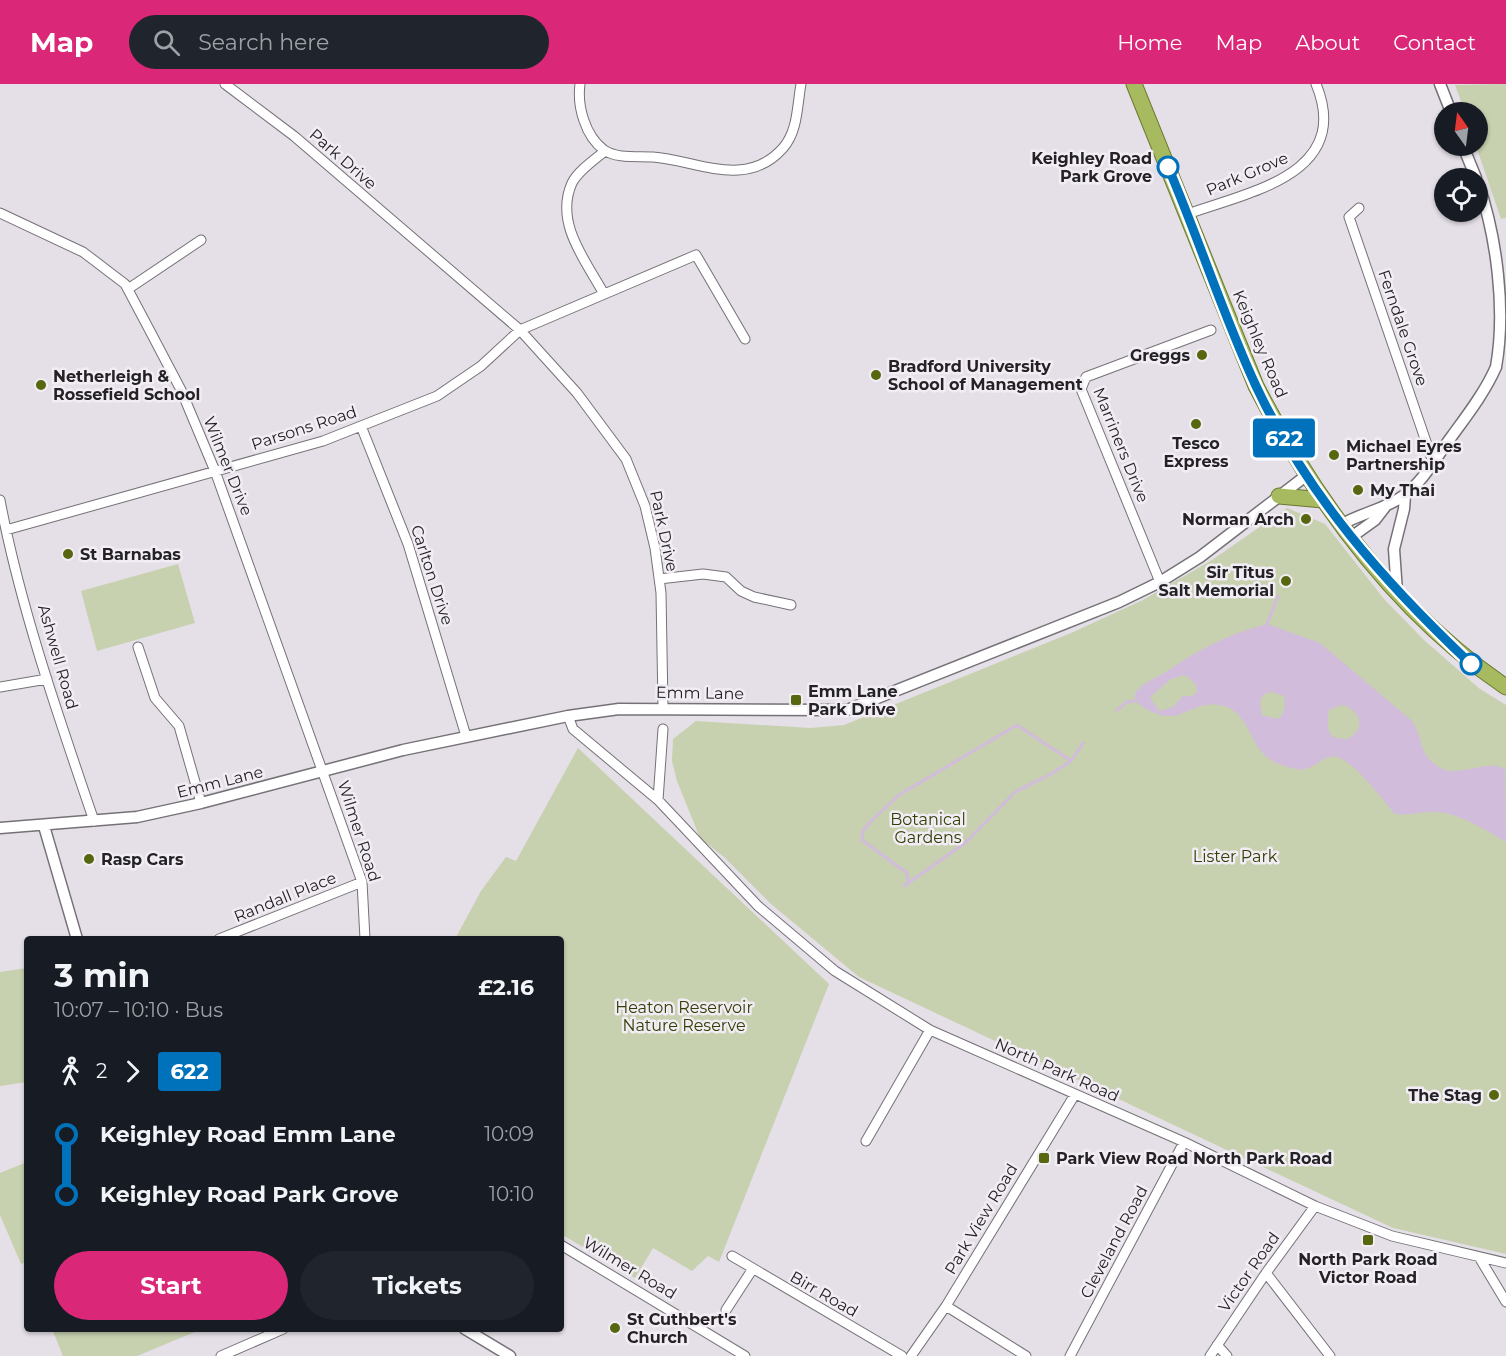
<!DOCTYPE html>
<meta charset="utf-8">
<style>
:root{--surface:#171b24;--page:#20242c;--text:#f1f3f6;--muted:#9ea1a6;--accent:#db2777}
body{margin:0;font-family:Montserrat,sans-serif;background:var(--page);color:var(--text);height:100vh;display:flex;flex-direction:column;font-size:22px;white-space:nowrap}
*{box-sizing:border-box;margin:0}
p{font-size:20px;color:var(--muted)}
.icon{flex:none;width:33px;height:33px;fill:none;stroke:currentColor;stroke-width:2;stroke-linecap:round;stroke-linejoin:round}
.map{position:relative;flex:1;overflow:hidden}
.side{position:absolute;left:24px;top:852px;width:540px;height:396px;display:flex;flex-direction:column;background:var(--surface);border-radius:6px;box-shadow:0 2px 4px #0004}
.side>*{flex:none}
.badge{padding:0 12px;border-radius:4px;font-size:21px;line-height:39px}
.needle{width:39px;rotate:346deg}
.fabs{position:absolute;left:1434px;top:18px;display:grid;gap:12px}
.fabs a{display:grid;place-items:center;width:54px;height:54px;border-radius:50%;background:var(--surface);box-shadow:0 2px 4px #0004;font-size:30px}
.map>.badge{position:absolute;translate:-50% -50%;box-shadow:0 0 0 3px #fff}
.legs{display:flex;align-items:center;gap:9px;height:66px;padding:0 30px;font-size:20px}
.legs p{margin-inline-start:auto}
.head{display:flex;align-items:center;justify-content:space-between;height:102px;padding:0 30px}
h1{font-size:33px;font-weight:700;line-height:45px}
.primary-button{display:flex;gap:12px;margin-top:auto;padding:12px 30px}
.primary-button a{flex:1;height:69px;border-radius:36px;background:var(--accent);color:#fff;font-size:24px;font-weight:700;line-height:69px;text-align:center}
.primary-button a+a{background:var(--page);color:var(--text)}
ul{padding:0 30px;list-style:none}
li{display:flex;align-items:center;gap:21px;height:60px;font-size:22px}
li i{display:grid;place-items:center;width:9px;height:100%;margin:0 8px;background:currentColor}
li i::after{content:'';width:15px;height:15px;margin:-8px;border:4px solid;border-radius:50%;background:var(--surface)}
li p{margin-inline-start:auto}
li:first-child i{background:linear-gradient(#0000 50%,currentColor 0)}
li:last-child i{background:linear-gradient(currentColor 50%,#0000 0)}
header{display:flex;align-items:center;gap:36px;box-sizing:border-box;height:84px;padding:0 30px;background:var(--accent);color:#fff}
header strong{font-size:28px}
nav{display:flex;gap:33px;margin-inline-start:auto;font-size:21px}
.search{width:420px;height:54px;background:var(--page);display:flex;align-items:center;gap:15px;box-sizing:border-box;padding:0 21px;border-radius:33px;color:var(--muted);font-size:22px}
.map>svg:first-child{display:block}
.green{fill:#c7d0af}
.water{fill:#d2bcdb;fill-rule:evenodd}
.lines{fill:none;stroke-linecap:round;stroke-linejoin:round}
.stream{stroke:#d2bcdb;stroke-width:3}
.minor-casing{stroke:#757177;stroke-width:11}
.tertiary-casing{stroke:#757177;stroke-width:13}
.trunk-casing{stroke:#6b7930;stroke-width:17}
.minor{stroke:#fff;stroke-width:9}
.tertiary{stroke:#fff;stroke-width:10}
.trunk{stroke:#a7ba5f;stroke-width:15}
.line-1-casing{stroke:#fff;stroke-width:14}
.line-1{stroke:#0072bc;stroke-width:9}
.stop-1-dot{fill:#fff;stroke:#0072bc;stroke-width:3}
.poi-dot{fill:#57670f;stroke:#f2edf4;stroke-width:2}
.labels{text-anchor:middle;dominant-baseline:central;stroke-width:5;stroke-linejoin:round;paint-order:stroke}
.stop-label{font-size:16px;font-weight:bold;fill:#242224;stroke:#f2edf4;text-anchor:end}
.street-label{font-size:16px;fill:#242224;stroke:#f2edf4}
.poi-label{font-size:16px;font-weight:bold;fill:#242224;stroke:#f2edf4;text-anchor:start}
.park-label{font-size:16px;fill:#333e02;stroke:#f2edf4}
</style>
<header>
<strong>Map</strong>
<div class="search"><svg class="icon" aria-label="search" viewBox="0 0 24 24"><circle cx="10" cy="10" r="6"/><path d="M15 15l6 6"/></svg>Search here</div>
<nav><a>Home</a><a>Map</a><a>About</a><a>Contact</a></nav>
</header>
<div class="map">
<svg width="1506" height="1272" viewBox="0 0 1506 1272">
<rect width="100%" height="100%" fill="#e5e0e7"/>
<path class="green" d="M1506 0V134L1501 135 1476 62 1478 28H1465L1455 1Z
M1287 424 1325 440 1384 515 1424 556 1480 605 1506 621V1170L1393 1144 859 893 771 820 724 773 700 754 677 697 672 677 673 655 696 637 811 644 844 641 1071 549 1143 516 1212 476Z
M178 480 195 539 97 567 81 507Z
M578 664 829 900 719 1178 708 1172 692 1187 653 1164 635 1194 561 1150V855H455L481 807 506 773 516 777Z
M27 884V998L0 1002V888Z
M27 1078V1178L21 1180 0 1131V1089Z
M52 1245H202L137 1272H63Z"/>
<path class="water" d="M1267 540 1320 559 1411 636C1422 649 1419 667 1432 678 1454 700 1483 673 1505 685L1506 758C1486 746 1461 730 1437 728 1423 727 1410 732 1395 730 1382 715 1358 682 1340 674 1326 668 1318 682 1306 685 1296 687 1279 681 1271 676 1249 663 1250 629 1224 622 1186 612 1181 653 1135 617V609C1143 598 1157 594 1169 586 1199 565 1231 549 1267 540ZM1185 591 1196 600 1197 608 1192 612H1183L1173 623 1159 627 1150 613 1171 595ZM1272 608 1284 612C1286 621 1285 629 1278 635L1262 631 1260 617 1264 610ZM1341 621C1362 625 1367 647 1345 656 1342 654 1339 654 1336 654 1325 651 1328 634 1329 626Z"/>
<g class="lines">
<path class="stream" d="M1267 540 1278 512
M1117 626 1127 618 1135 617
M908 799 907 789 862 756 863 747 869 739 899 711 1017 641 1071 677
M904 802 965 759 1015 708 1051 690 1071 677 1083 659"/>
<g class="minor-casing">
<path id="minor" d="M225 0 294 52 520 246 577 309 626 375 645 422 655 464 661 509 663 623
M580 0C577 22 585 52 604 66 617 75 638 72 653 73 696 76 746 106 783 64 798 47 797 22 801 0
M1359 124 1349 133 1433 378
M0 129 83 168 125 200 150 247 181 306 215 387 362 798 365 855
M1188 130C1249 108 1353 90 1316 0
M128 205 201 156
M604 210C586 177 554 139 572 99 578 87 594 76 605 67
M361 342 408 460 466 652
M0 416C20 523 59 634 94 737
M6 446 323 357 437 312 481 282 520 246 696 171 745 255
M659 495 703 490 726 493 741 507 754 513 791 521
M1160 498 1081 305 1086 293 1211 246
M138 563 155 614 179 642 201 719
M0 603 47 595
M568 632 573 645 658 716 758 822 835 887 930 946 1184 1058 1315 1122 1392 1152 1506 1179
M658 716 663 645
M219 855 362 798
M866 1057 930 946
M561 1161 745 1272
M732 1172 902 1272
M1479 1173 1506 1218
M1266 1189 1330 1272
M946 1222 1026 1272
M726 1226 752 1186
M1217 1261 1227 1272
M221 1272 283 1245
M911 1272 946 1222 1074 1012
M1070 1272 1184 1058
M1210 1272 1266 1189 1315 1122"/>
</g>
<g class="tertiary-casing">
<path id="tertiary" d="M1440 0 1451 28
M1463 62 1476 94
M1341 441C1360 429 1384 426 1403 412 1423 398 1437 372 1452 352 1468 330 1485 308 1496 283 1506 227 1497 153 1478 99
M1350 454 1375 436 1385 423
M1397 508 1394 465 1404 425 1405 411
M44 742 77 855
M0 744 137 733 201 719 403 666 568 632 619 625 847 626 1119 518 1160 498 1200 473 1307 391
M465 1245 510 1272"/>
</g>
<g class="trunk-casing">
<path id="trunk" d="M1134 0 1256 302C1316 418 1396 529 1506 603
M1279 412 1323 416"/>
</g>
<use href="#minor" class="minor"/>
<use href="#tertiary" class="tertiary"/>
<use href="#trunk" class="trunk"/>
</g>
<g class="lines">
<g class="line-1-casing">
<path id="line-1" d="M1168 83C1199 155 1223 231 1256 302 1307 411 1384 498 1471 580"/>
</g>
<use href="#line-1" class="line-1"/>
</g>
<g class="stop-1-dot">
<circle cx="1168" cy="83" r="10"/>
<circle cx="1471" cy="580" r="10"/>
</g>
<g class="poi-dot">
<circle cx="1202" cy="271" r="6"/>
<circle cx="876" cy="291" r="6"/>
<circle cx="41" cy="301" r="6"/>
<circle cx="1196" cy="340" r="6"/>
<circle cx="1334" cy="371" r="6"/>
<circle cx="1358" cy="406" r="6"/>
<circle cx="1306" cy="435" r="6"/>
<circle cx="68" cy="470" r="6"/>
<circle cx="1286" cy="497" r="6"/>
<rect x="790" y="610" width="12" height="12" rx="3"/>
<circle cx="89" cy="775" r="6"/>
<circle cx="1494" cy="1011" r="6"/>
<rect x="1038" y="1068" width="12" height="12" rx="3"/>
<rect x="1362" y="1150" width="12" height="12" rx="3"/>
<circle cx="615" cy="1244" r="6"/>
</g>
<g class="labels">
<g class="stop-label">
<text x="1152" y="74">Keighley Road<tspan x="1152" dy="18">Park Grove</tspan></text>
</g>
<g class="street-label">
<text transform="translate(343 75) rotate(41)">Park Drive</text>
<text transform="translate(1247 90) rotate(-23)">Park Grove</text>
<text transform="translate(1403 244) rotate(71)">Ferndale Grove</text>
<text transform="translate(1260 260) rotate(67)">Keighley Road</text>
<text transform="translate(304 344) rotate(-18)">Parsons Road</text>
<text transform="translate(1121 361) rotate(68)">Marriners Drive</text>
<text transform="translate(228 382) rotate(68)">Wilmer Drive</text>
<text transform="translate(664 447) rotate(78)">Park Drive</text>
<text transform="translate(432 491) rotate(72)">Carlton Drive</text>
<text transform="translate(58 573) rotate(74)">Ashwell Road</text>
<text transform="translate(700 609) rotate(1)">Emm Lane</text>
<text transform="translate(220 698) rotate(-14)">Emm Lane</text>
<text transform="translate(359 747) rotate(72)">Wilmer Road</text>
<text transform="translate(285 813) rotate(-22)">Randall Place</text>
<text transform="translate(1057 986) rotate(24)">North Park Road</text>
<text transform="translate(981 1135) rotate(-59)">Park View Road</text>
<text transform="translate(1114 1158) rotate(-62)">Cleveland Road</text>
<text transform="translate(630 1184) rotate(31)">Wilmer Road</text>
<text transform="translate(1249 1188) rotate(-55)">Victor Road</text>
<text transform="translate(824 1210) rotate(30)">Birr Road</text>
</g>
<g class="poi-label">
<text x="1190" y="271" text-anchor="end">Greggs</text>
<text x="888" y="282">Bradford University<tspan x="888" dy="18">School of Management</tspan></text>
<text x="53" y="292">Netherleigh &amp;<tspan x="53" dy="18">Rossefield School</tspan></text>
<text x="1196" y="359" text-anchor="middle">Tesco<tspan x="1196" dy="18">Express</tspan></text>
<text x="1346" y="362">Michael Eyres<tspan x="1346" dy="18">Partnership</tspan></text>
<text x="1370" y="406">My Thai</text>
<text x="1294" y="435" text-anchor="end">Norman Arch</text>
<text x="80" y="470">St Barnabas</text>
<text x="1274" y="488" text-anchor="end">Sir Titus<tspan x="1274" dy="18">Salt Memorial</tspan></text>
<text x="808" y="607">Emm Lane<tspan x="808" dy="18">Park Drive</tspan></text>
<text x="101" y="775">Rasp Cars</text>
<text x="1482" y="1011" text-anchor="end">The Stag</text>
<text x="1056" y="1074">Park View Road North Park Road</text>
<text x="1368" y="1175" text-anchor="middle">North Park Road<tspan x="1368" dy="18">Victor Road</tspan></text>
<text x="627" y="1235">St Cuthbert's<tspan x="627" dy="18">Church</tspan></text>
</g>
<g class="park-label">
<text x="928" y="735">Botanical<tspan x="928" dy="18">Gardens</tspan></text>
<text x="1235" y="772">Lister Park</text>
<text x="684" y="923">Heaton Reservoir<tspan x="684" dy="18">Nature Reserve</tspan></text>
</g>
</g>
</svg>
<div class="fabs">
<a><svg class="needle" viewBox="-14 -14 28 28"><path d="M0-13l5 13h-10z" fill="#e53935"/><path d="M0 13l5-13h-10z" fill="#9ea1a6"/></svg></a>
<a><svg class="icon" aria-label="locate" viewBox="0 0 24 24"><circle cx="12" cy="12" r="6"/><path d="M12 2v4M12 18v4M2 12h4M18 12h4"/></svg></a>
</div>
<b class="badge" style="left:1284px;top:354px;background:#0072bc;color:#fff">622</b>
<section class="side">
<div class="head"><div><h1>3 min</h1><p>10:07 – 10:10 · Bus</p></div><b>£2.16</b></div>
<div class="legs"><svg class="icon" aria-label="walk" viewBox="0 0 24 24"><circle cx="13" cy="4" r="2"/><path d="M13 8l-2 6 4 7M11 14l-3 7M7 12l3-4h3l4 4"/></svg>2<svg class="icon" aria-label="forward" viewBox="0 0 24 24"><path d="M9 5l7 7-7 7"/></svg><b class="badge" style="background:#0072bc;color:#fff">622</b></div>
<ul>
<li><i style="color:#0072bc"></i><b>Keighley Road Emm Lane</b><p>10:09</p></li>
<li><i style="color:#0072bc"></i><b>Keighley Road Park Grove</b><p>10:10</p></li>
</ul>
<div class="primary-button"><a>Start</a><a>Tickets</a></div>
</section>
</div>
